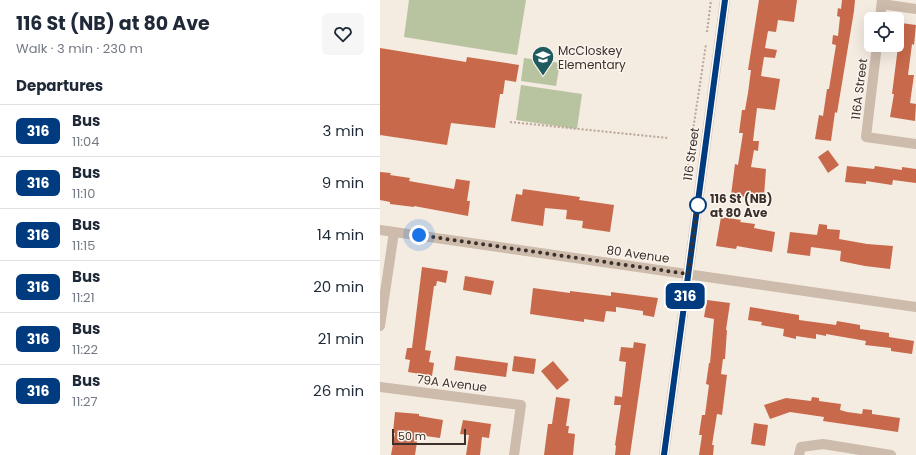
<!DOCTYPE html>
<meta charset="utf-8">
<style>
:root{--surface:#fff;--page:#f6f6f7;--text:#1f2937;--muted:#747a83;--line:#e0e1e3}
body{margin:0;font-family:Poppins,sans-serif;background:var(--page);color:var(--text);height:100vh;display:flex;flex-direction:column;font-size:15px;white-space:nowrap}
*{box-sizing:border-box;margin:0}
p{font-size:13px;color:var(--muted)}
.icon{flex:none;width:22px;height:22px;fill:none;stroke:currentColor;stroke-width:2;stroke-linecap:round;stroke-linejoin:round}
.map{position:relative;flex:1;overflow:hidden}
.panel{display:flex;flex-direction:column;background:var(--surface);width:380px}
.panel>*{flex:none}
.badge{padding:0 8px;border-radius:6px;font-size:14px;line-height:26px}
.buttons{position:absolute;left:484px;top:12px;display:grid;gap:8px}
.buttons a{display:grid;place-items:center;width:40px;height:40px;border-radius:6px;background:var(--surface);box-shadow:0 4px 16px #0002;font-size:20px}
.scale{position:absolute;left:12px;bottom:10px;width:74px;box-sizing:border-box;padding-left:4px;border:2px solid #3b302b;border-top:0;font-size:11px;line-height:14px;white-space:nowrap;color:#3b302b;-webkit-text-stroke:3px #fbf5ee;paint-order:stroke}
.you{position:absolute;width:20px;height:20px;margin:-10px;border:3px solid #fff;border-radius:50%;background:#1a73e8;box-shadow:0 0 0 6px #1a73e833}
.map>.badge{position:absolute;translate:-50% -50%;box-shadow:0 0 0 2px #fff}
h2{padding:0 16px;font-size:15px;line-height:36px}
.round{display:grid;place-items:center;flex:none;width:42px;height:42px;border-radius:6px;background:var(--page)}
.overview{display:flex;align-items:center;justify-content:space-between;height:68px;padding:0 16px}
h1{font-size:19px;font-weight:700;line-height:30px}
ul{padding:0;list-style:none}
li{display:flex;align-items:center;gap:12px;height:52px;padding:0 16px;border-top:1px solid var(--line)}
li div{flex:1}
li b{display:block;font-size:15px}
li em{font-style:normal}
li .badge{min-width:44px;font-weight:700;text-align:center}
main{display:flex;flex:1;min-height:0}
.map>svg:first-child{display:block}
.green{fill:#b8c4a0}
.building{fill:#c8694b}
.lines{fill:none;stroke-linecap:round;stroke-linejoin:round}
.path{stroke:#b9a596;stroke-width:2;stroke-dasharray:2 2;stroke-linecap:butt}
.minor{stroke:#cdbbac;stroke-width:10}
.tertiary{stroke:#cdbbac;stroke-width:10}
.line-casing{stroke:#fff;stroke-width:9}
.line{stroke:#003b80;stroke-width:6}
.walk{stroke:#3b302b;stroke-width:4;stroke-dasharray:0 7.2}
.stop-dot{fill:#fff;stroke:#003b80;stroke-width:2}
.labels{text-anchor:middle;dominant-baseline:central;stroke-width:3;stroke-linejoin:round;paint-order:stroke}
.poi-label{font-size:12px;fill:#3b302b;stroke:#fbf5ee;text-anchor:start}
.street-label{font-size:12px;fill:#3b302b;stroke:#fbf5ee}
.stop-label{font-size:12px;font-weight:bold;fill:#3b302b;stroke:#fbf5ee;text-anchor:start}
</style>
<main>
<section class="panel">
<div class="overview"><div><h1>116 St (NB) at 80 Ave</h1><p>Walk · 3 min · 230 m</p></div><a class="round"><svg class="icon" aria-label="heart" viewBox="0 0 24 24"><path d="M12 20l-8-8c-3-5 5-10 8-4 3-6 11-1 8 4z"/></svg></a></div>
<h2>Departures</h2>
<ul>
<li><span class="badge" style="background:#003b80;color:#fff">316</span><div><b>Bus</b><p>11:04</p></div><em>3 min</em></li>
<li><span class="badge" style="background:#003b80;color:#fff">316</span><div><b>Bus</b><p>11:10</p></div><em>9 min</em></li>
<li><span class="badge" style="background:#003b80;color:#fff">316</span><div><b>Bus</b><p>11:15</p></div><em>14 min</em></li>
<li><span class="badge" style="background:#003b80;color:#fff">316</span><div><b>Bus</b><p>11:21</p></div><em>20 min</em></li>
<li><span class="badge" style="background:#003b80;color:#fff">316</span><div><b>Bus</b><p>11:22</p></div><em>21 min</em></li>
<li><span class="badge" style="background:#003b80;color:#fff">316</span><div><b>Bus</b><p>11:27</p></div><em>26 min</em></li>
</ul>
</section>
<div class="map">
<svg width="536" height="455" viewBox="0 0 536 455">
<rect width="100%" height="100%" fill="#f4ebe1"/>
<path class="green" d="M29 0H146L137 55 24 37Z
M144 58 180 63 176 86 141 81Z
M141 85 202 94 197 129 136 120Z"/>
<path class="building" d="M379 0H417L414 22 398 20 396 32 388 31 385 48 397 50 395 58 384 57 381 76 400 79 395 110 377 108 373 141H379L378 151 374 150 371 167 386 169 384 196H379V199L351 195 355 164 358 165 363 133H359L362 110H365L368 93 371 70H368Z
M462 0H475L474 11 457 113 455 112 451 141 435 139 439 115 443 116 447 89H449L456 45 452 44 453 35 458 36 460 17 457 16 458 8 461 9Z
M521 23 536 25 534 45 532 44 528 75H534L530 103 536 104 535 121 510 117 514 94H512Z
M0 48 86 62 87 57 139 65 136 82 125 80 123 94H120L115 128 71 123 67 145 0 135Z
M448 150 459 165 448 173 438 157Z
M467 166 494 169 495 166 522 170V167L536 169V183L513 180 512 185 486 181V184L465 182Z
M0 172 11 173 10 175 30 178 29 181 74 189 76 179 90 181 87 201H90L88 216 34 206V207L10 204V202L0 200Z
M143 189 200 197 199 200 234 205 230 232 202 228 203 221 186 219 187 210 165 208 163 226 131 221 136 194 142 195Z
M341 217 361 220 360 222 375 224 374 228 395 232 392 252 357 246 356 249 336 246Z
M439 224 447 225V229L460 230 459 239 487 244 513 246 510 269 485 266 460 261 461 251 431 247 430 256 407 253 410 232 437 235Z
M42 267 68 271 66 283 57 281 56 286H54L45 350 51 351 49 362 54 363 52 376 28 372 30 360 25 359 27 348H32Z
M85 276 114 281 111 295 83 290Z
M153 288 190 293V291L231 296V292L278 298 274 317 263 315V311L236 307V312L226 311 224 322 204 319V322L150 314Z
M327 300 350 303 346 330H347L345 359H343L341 374 347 375 342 415 337 414 332 445H334L333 455H319L322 435H319L322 415H325L329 385 326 384 329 363H330L334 319 324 317Z
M370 307 419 315V320L456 325 457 321 480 325V329L509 333V337L534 341 532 354 511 351V348L485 345 486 341 446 334V336L436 334V339L416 336V339L403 336 404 329 381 325 382 322 368 320Z
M254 342 266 344 250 455H235L236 446 235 445 241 405H234L235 396 242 397 246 362 239 361 241 347 253 348Z
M76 356 128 363 126 377 74 370Z
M134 356 156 359 154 374 132 371Z
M173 361 189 380 177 390 161 371Z
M176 397 190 399 186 426H189L188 433 195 434 193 455H164L168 424H172Z
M432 397 439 398V401L461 404 460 410 467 412 482 414 483 409 492 410V414L520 418 518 432 443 421 444 417 410 412 390 419 384 405 406 398 431 401Z
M15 412 39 414V416L63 420 60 438 38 435 35 455H11L15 433H13Z
M83 420 111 424 109 438 102 437 100 455H86L89 435 80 434Z
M374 423 388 425 385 446 371 444Z"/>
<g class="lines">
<path class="path" d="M327 32 331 0
M130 122 288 138
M307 170 326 44"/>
<path class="minor" d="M502 4 536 9
M500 19 502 0
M497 45 486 137 536 144
M0 326 14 232
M0 387 141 405 134 455
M419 455 421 447 443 444 511 455"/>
<path class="tertiary" d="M0 230 536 307
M284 455 345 0"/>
</g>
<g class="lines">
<g class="line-casing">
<path id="line" d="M284 455 345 0"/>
</g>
<use href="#line" class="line"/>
<path class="walk" d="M39 235 308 274 318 202V205"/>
</g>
<defs>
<g id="school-pin" transform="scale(1.15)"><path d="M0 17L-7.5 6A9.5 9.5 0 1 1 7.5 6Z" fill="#1f5a5e" stroke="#fbf5ee"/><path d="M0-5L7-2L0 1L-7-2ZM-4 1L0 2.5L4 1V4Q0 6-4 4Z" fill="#fff"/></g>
</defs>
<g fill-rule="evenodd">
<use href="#school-pin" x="163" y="57"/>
</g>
<circle class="stop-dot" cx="318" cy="205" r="8"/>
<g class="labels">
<g class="poi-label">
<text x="178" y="50">McCloskey<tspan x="178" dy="14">Elementary</tspan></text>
</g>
<g class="street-label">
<text transform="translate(479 89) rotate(-83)">116A Street</text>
<text transform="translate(311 154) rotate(-82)">116 Street</text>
<text transform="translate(258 254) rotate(8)">80 Avenue</text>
<text transform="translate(72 383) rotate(7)">79A Avenue</text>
</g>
<g class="stop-label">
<text x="330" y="198">116 St (NB)<tspan x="330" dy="14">at 80 Ave</tspan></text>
</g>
</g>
</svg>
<div class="buttons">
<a><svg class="icon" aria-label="locate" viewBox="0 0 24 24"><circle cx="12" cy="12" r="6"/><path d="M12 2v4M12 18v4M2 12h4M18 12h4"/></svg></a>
</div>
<div class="scale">50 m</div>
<div class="you" style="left:39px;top:235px"></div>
<b class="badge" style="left:305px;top:296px;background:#003b80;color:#fff">316</b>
</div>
</main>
